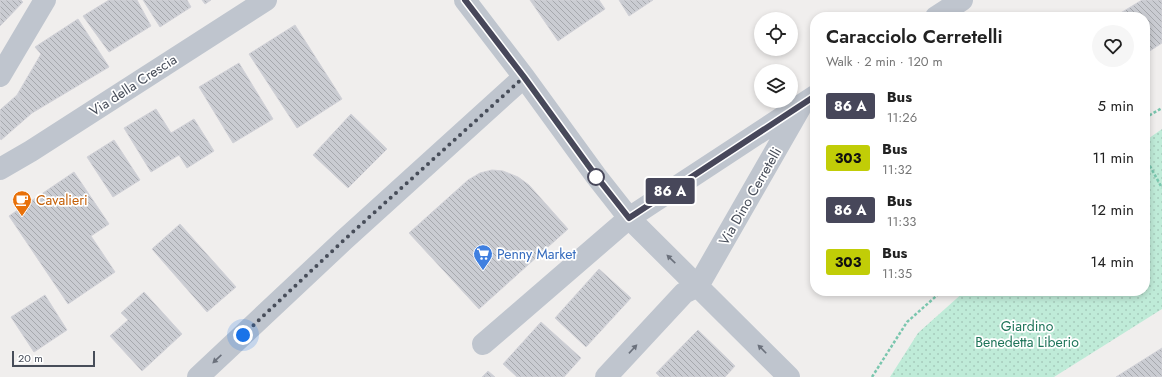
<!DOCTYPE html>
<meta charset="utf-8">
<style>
:root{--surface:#fff;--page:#f6f6f6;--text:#222;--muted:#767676}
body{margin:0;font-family:Jost,sans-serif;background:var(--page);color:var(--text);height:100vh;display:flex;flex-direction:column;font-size:15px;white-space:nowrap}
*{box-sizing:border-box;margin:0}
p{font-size:13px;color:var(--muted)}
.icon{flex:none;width:22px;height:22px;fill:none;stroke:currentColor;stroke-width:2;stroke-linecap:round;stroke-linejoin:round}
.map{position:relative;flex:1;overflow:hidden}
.panel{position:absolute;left:810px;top:12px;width:340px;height:284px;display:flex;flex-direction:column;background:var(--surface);border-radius:16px;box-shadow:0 2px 6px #0003}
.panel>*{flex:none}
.badge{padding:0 8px;border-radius:3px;font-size:14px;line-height:26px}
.controls{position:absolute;left:754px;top:12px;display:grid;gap:8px}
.controls a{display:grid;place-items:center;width:44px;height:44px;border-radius:50%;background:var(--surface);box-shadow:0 2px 6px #0003;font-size:20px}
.scale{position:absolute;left:12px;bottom:10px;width:83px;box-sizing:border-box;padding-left:4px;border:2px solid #474d59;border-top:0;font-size:11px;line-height:14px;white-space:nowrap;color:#474d59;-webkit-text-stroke:3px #fff;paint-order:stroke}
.you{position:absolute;width:20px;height:20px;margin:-10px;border:3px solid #fff;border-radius:50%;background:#1a73e8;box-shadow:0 0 0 6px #1a73e833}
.map>.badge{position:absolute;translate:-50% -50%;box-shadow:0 0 0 2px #fff}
.round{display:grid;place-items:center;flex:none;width:42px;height:42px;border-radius:21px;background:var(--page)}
.headline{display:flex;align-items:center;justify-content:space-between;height:68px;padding:0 16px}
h1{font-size:19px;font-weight:600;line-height:30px}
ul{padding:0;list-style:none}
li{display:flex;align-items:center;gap:12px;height:52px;padding:0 16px}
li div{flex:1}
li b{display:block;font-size:15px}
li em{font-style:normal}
li .badge{min-width:44px;font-weight:700;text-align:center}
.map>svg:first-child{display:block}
.park{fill:url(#park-dots)}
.building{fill:url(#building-back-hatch);stroke:#d2d2d8}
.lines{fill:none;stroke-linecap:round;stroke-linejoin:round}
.path{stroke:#7ac6ae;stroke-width:2.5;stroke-dasharray:3 2;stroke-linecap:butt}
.street{stroke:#bfc5ce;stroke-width:22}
.oneway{fill:#6b717c}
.line-casing{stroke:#fff;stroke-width:9}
.line{stroke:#47475a;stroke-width:6}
.walk{stroke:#474d59;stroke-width:4;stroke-dasharray:0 7.2}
.stop-dot{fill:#fff;stroke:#47475a;stroke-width:2}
.labels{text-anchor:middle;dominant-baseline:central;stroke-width:3.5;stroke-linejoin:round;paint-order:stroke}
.street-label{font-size:14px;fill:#474d59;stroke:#fff}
.food-label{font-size:14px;fill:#c56008;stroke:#fff;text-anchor:start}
.shop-label{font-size:14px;fill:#366cbe;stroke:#fff;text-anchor:start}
.park-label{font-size:14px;fill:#1e7459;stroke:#fff}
</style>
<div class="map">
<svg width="1162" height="377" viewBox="0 0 1162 377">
<defs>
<pattern id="park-dots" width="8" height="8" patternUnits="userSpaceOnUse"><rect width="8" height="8" fill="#bfebd8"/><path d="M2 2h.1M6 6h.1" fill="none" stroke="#a6cbbc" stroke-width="1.8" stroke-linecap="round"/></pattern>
<pattern id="building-back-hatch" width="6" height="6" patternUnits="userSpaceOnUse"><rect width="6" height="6" fill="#caccd2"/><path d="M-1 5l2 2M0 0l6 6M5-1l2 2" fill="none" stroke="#a6a8ad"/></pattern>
</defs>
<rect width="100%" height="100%" fill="#f0eeed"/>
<path class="park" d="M1162 129V309L1054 377H890L918 333 965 291H1145V141Z"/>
<path class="building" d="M0 0H21L23 2 0 26Z
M109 0H137L151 26 109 52 83 16Z
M143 0H187L191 7 160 27Z
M202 0H211L205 4Z
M530 0H599L605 9 558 41Z
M619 0H653L629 16Z
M1142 0H1162V43L1145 54V17H1114Z
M78 19 109 67 32 113 17 95 41 54 35 47Z
M295 25 342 99 297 128 249 54Z
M239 63 273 119 233 143 199 87Z
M17 95 32 113 1 140 0 138V110Z
M156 109 171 133 194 119 214 151 187 168 179 155 151 172 124 128Z
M351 114 387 149 348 188 313 155Z
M114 140 140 180 113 197 87 157Z
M492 170 503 171 518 177 529 185 568 229 479 309 409 233 468 180 480 173Z
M74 172 109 224 91 236 115 272 68 304 9 216Z
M180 224 236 287 207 312 152 249Z
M599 269 631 298 586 347 555 318Z
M144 292 182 334 142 371 110 336 128 320 121 313Z
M45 295 67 330 34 352 11 317Z
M541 322 581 358 564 377H517L503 364Z
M698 330 735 366 725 377H660L656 373Z
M1162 348V377H1116Z
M488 371 495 377H482Z"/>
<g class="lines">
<path class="path" d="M1145 118 1162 108
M1145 157 1162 188
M872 377 907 322 942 291"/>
<path class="street" d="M465 0 524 77 596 176 629 218 789 377
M936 17 962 0
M0 76 45 0
M0 169 31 151 266 0
M698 286 800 108
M483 344 629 218 815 96
M198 377 344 240 524 77
M606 377 684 293 698 286"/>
</g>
<defs><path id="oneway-solid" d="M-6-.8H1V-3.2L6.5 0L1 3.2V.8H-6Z"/></defs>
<g class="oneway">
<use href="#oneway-solid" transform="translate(671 259) rotate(-136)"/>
<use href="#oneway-solid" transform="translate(633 349) rotate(-47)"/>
<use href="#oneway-solid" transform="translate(762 349) rotate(-135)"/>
<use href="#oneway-solid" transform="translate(217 359) rotate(137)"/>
</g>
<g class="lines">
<g class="line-casing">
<path id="line" d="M465 0 524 77 596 176 629 218 815 96"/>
</g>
<use href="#line" class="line"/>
<path class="walk" d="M243 335 344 240 524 77 596 177"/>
</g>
<defs>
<g id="cafe-pin" transform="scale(1)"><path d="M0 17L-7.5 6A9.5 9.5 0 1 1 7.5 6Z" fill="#e8710a" stroke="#fff"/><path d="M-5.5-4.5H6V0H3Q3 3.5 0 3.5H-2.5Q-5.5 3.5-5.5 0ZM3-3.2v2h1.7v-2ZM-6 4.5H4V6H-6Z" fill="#fff"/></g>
<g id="supermarket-pin" transform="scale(1)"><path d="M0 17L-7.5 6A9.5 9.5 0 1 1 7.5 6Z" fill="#3f7fe0" stroke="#fff"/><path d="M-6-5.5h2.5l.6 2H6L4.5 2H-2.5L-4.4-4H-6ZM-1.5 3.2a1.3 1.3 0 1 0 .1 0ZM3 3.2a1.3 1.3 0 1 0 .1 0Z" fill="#fff"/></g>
</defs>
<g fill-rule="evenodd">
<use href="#cafe-pin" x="22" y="200"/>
<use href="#supermarket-pin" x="483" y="254"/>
</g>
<circle class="stop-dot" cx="596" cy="177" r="8"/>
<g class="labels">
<g class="street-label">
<text transform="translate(133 85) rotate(-33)">Via della Crescia</text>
<text transform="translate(750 196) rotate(-60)">Via Dino Cerretelli</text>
</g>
<g class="food-label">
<text x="36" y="200">Cavalieri</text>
</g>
<g class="shop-label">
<text x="497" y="254">Penny Market</text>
</g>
<g class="park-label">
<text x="1027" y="326">Giardino<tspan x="1027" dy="16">Benedetta Liberio</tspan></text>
</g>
</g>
</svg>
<div class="controls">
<a><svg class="icon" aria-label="locate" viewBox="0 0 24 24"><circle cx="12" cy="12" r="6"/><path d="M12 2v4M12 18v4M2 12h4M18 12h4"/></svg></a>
<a><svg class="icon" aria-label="layers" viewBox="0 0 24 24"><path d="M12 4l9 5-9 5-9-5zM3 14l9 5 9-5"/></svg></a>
</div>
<div class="scale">20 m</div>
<div class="you" style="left:243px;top:335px"></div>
<b class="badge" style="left:670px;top:191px;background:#47475a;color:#fff">86 A</b>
<section class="panel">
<div class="headline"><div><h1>Caracciolo Cerretelli</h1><p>Walk · 2 min · 120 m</p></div><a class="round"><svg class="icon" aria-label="heart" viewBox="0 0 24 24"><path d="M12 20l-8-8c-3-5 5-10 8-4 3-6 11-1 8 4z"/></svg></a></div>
<ul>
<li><span class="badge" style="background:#47475a;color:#fff">86 A</span><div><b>Bus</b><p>11:26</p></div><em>5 min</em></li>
<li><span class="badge" style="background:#c1cd07;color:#111">303</span><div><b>Bus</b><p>11:32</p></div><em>11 min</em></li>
<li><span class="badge" style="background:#47475a;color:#fff">86 A</span><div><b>Bus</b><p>11:33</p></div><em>12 min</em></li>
<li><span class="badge" style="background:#c1cd07;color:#111">303</span><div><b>Bus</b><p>11:35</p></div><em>14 min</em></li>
</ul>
</section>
</div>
